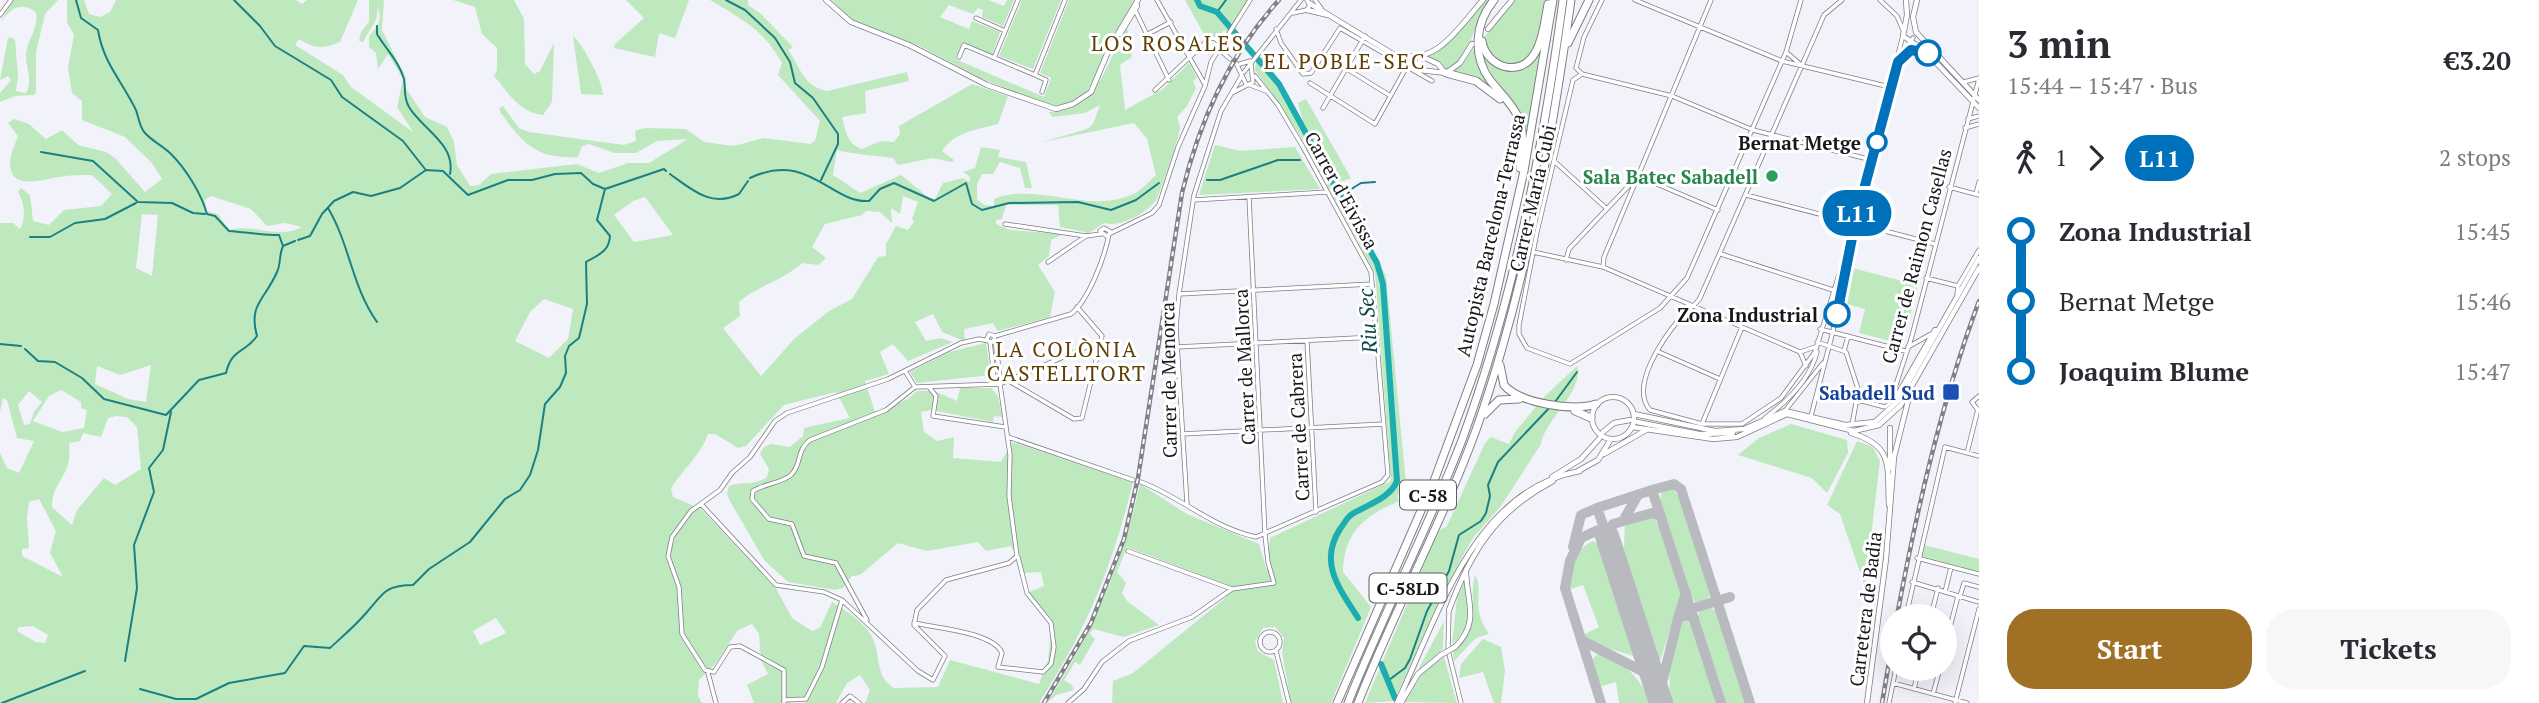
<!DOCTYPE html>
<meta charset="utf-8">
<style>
:root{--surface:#fff;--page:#f7f7f7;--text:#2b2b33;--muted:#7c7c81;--accent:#a07124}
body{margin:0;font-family:"PT Serif",serif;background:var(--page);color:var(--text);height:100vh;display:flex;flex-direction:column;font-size:26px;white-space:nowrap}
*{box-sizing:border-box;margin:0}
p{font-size:23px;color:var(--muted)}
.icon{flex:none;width:38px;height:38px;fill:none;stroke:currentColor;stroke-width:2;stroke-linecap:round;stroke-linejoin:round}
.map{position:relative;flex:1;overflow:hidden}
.details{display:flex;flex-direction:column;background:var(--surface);width:560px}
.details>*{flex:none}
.badge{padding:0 14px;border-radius:23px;font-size:24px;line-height:46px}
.fabs{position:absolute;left:1880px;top:604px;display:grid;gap:14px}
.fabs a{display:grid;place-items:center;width:77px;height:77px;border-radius:50%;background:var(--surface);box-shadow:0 7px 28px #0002;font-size:35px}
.map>.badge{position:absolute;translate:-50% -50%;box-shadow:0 0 0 4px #fff}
.legs{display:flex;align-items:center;gap:10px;height:77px;padding:0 28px;font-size:23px}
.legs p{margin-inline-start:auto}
.head{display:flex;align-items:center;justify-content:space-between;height:119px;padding:0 28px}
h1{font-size:38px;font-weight:600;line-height:52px}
.action{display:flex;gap:14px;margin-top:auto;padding:14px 28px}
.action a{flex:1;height:80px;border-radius:28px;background:var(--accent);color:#fff;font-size:28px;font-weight:600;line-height:80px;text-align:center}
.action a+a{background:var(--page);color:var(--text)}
ul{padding:0 28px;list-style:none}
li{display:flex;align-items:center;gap:24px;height:70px;font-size:26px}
li i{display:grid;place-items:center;width:10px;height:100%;margin:0 9px;background:currentColor}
li i::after{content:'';width:18px;height:18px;margin:-9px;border:5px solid;border-radius:50%;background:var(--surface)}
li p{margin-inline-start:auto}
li:first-child i{background:linear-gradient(#0000 50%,currentColor 0)}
li:last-child i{background:linear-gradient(currentColor 50%,#0000 0)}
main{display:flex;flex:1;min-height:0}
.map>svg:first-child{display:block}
.green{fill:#bee9bf;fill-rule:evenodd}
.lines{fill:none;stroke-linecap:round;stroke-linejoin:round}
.stream{stroke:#1c8083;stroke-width:2}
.river{stroke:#1dacb0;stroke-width:6}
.taxiway{stroke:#b9b9c0;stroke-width:10}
.runway{stroke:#b9b9c0;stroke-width:24}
.street-casing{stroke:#7d7d85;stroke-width:5}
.secondary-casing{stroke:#7d7d85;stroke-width:6}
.highway-casing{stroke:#7d7d85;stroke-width:9}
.street{stroke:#fff;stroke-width:3.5}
.secondary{stroke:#fff;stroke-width:4.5}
.highway{stroke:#fff;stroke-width:7}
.rail-casing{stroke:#808086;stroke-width:4.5}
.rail{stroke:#fff;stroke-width:2;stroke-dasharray:5;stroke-linecap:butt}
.secondary-bridge-casing{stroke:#7d7d85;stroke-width:6;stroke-linecap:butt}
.secondary-bridge{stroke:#fff;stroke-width:4.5}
.line-1-casing{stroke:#fff;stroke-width:16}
.line-1{stroke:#0072bc;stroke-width:10}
.stop-1-dot{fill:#fff;stroke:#0072bc;stroke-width:3.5}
.leisure-dot{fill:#2e9e5b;stroke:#fff;stroke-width:2.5}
.transit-dot{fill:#1a4fb4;stroke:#fff;stroke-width:2.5}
.labels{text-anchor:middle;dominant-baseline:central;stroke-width:6;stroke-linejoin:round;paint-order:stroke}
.shield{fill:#fff;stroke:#5d5d5f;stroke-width:2}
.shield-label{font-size:18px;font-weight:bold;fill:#18181b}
.stop-label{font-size:19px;font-weight:bold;fill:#18181b;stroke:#fff;text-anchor:end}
.leisure-label{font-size:19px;font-weight:bold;fill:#27864d;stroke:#fff;text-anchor:end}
.street-label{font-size:19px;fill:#18181b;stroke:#fff}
.transit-label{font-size:19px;font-weight:bold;fill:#164399;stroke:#fff;text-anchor:end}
.neighbourhood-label{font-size:21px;letter-spacing:2px;fill:#604007;stroke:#fff}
.water-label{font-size:21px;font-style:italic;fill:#124a4c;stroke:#fff}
</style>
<main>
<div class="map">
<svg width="1979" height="703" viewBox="0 0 1979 703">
<rect width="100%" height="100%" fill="#f2f2fb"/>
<path class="green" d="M13 0H58L45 14 36 52V92L34 95 15 96 0 102V93L11 80 8 76 0 80 8 38 11 37 15 40 18 76 16 91 26 93C33 81 26 68 26 55 27 39 39 29 36 12 20 1 10 9 0 23Z
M67 0H84L89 14 100 17 110 12 116 0H296L302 4 307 0H358L340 42C324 49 314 49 299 39L295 45 343 75 351 87 413 132 397 107 403 79 388 54 378 69 376 53 369 47V36C377 27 383 20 378 8L376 20 363 42 359 41 361 32 369 22V0H384L382 30 406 78 405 87 425 117 447 127 454 142 457 165 470 186 479 185 491 174 577 164 599 173 628 163H649L688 139 657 141 636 153H614L589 144 582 146 578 157C537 159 523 144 501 113L499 108 503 106 519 128 529 132 624 145 636 141 635 131 645 128 686 129 704 142 734 146 764 138 810 144 815 141 820 121 778 75 782 63C763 29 743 20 710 0H748V5L761 14 793 47 788 50C801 68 803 86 827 91L907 72 909 81 865 91 866 113 842 117C846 132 847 144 862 149L881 141 894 142 900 134 899 126 972 84 1008 96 998 124C976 130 956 131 942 151L954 160 952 162 933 158 898 165 893 158C873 155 857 155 837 150L833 175 860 193 901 175 928 197 935 199 943 183 963 178 969 182 970 177 963 172 975 168 981 147 1000 150 998 157 1026 162 1032 188H1025L1020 168 1000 162 993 174H982L977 184V199L984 205 994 206V199C1038 181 1091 216 1135 193 1143 189 1150 180 1156 175L1147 139 1134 123 1042 142 1087 129 1093 124 1100 105 1085 113 1052 117 1049 112C1099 112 1105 63 1127 27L1132 57 1120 65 1125 110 1163 89 1189 63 1197 78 1193 81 1196 88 1187 106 1177 117C1178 121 1180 124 1180 128 1180 134 1160 195 1156 200 1147 213 1120 228 1104 223L1089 233 1060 227 1058 205H1006L1002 219 996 220V224L1010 230 1063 234 1051 240 1049 256 1038 265 1055 292 1050 317 998 331 993 323 964 329 965 340H962L942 332 933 314 915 322 926 341 941 338 953 342 908 361 893 344 880 352 889 374 865 381 875 412 908 399 917 391H934L957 401 960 388H991L998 396 1002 417 994 416 993 422 931 410 921 412 924 432 937 441 954 437 953 458 1001 462 1012 442 1133 482C1112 568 1087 629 1039 703H865L870 690 860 675 847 683 836 703H806L801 696 789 703H754L747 685 768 674 761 660 759 634 752 624 738 630 715 664 699 680 698 696 702 703H0V453L7 468 19 473 34 441 17 438 7 400 3 398 0 412V223H13L20 229C26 218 25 204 18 192L21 188 30 195 33 221 49 225 64 210 101 206 112 194 92 175C82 175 70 175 59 177 43 179 10 192 10 163 10 154 15 145 18 136L8 123 14 119 29 124 46 139 62 130 78 145 106 152 115 158 145 192 162 179 152 163 125 137 82 120V101L72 93 68 68 74 35 67 22ZM211 196 251 209 267 226 285 223 302 227C277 240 254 223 229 230L218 214 206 211 205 200ZM903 196 918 202 912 219 914 222 908 230 896 226 886 244V256L878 257 852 299 829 311 794 339 761 376 723 328 740 316 739 302C758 285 783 281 802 263L818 265 826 258 812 247 825 224 862 215 866 211 880 212 892 223 891 208 900 214ZM645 197 673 235 634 242 614 215 633 201ZM142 214 158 215 152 276 136 268ZM544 299 573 309 568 339 549 358 515 341 530 312ZM151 365 146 402 128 399 95 384 97 366 120 375ZM61 390 81 402V408L87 410 84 428 62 432 33 421 49 396ZM29 391 42 402 34 412 30 424 24 425 18 405ZM836 392 850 418 804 428 803 436 790 447 771 444 764 447 760 454 769 469 767 477C753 487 742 480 729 486L727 494 730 501 764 560 788 582 835 590 843 588 852 576 860 575 898 543 927 551 978 542 986 551 1011 546 1024 573 1041 572 1044 586 1027 593 1052 619 1048 660 1039 684 950 660 938 687 894 688C875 676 881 658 873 639 865 622 848 612 832 602L820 628 812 631 792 618 777 590 701 509 673 497 671 489C682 469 700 457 708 434H715L738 448 746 446 784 405ZM116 416 127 417 137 427 141 469 115 485 104 478 77 510 72 525 52 507C52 479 73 478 69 443L80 441 83 433 101 437 108 418ZM39 499 56 531 50 553 63 577 22 556V549L29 548 27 518 29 502ZM496 618 506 633 480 645 473 631ZM33 626 48 635 45 643 36 642 17 631 19 627Z
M453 0H514L524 19 525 64 534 74 540 71 554 43 552 102 543 115C519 113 508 92 494 76L497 70V48L482 34 475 7Z
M626 0H689L675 38 659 33 655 57 614 48 615 44 644 18Z
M832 0H988L1004 6 1007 0H1014L1003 26 982 17 983 10 978 8 973 14 949 5 940 17 969 29 972 21 1000 32 992 55 962 43 955 59 1044 97 1051 78 1040 73 1069 0H1134L1087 91 1069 103 1052 106 980 78 920 46 851 19Z
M1022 0H1061L1033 69 999 56Z
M1185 0H1250L1228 33 1224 30 1218 36 1206 38Z
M1486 0H1489C1473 23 1473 55 1446 71L1428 56 1449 42Z
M1515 0H1547C1541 26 1540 60 1510 65L1492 58 1484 37Z
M573 36C584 46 603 82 603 95L581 94Z
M1544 37 1528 129 1526 134C1517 101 1491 84 1480 47L1495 67 1521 68Z
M1474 48 1482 73 1496 92 1451 73 1462 65Z
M1264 55 1303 121 1298 103 1306 99 1351 178 1337 183 1386 276 1406 483 1397 496 1399 501C1364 516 1344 532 1343 572L1371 607 1331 703H1291L1282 653 1284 638 1275 627 1263 628 1255 642 1258 651 1274 660 1283 703H1112L1113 681 1133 673 1224 599 1233 587 1127 547 1117 572 1126 583 1122 593 1127 601 1159 625 1124 637 1093 629 1090 634 1095 639 1080 665 1075 662 1064 680 1072 685 1074 690 1056 695 1047 703C1092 634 1122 564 1140 484L1187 514 1259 544 1267 571 1270 538 1391 481 1375 273 1298 132 1255 70 1256 62Z
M1215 145 1240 151 1295 147 1320 189 1199 195Z
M1852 268 1918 285 1904 340 1898 343 1859 333 1865 309 1844 303Z
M986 343 991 375 917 383 910 372 949 352Z
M1577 366C1585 390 1544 421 1541 444L1501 506 1473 538 1461 559 1394 701 1365 703 1430 550 1440 530 1447 526 1485 443 1491 437 1509 444 1515 432 1543 398Z
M1791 424 1847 440 1848 453 1827 493 1812 478 1738 455 1759 438Z
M1857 441 1873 447 1880 461 1865 587 1840 514 1827 505Z
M1672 488 1681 499 1709 586 1710 596 1705 601 1695 602 1688 591 1660 506 1661 492Z
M1652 517 1661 527 1682 593 1660 661 1655 658 1623 561 1625 525Z
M1593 541 1601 546 1634 650 1633 656 1592 643 1583 635 1599 627 1583 585 1568 590C1569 572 1575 548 1593 541Z
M1924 545 1979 559V572L1921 556Z
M1475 575C1485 592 1469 606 1489 634L1476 638 1454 661 1453 652C1485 621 1467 608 1475 575Z
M1464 582C1470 605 1473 627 1452 644L1457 598Z
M1710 607 1716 611 1721 621 1747 703H1724L1698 622 1699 612Z
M1687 619 1695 632 1718 703H1671C1668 685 1668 627 1687 619Z
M1444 621 1443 649 1418 670Z
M1483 639 1501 647 1505 671 1501 703H1494L1483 672 1459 678 1461 664Z
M1599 653C1622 658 1643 681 1650 703H1619L1616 682 1599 687 1591 660Z
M1444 657 1457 703 1405 702 1424 671Z"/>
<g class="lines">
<path class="stream" d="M76 0 81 18 98 30C103 62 121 80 135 108 139 116 139 127 145 133 152 141 163 146 171 154 186 169 201 193 207 214
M234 0 260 26 275 46 331 80 342 97 403 141 425 169
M726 0 745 10 775 38 790 62 795 83 813 98 838 134V144L821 180
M1217 12 1226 0
M377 26V34C385 48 398 60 403 76 407 86 402 95 409 107 422 129 456 144 450 174
M41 152 93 161 138 202 172 203 193 213 205 214
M1315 159H1319
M670 174C692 190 712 208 739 194L748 181
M750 178C808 150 831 204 869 201L880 189 894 183
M1207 180H1220L1278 160H1300
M894 183 934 201 966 183 972 204 982 210 1009 203 1078 202 1111 210 1136 200 1159 183
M1340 196 1361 183 1375 182
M328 208C350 245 352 287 377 322
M207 214 215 216 229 231C245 232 262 235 279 235L283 246
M30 237H50L75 223 105 219 136 203
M298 240 310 236 322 214 334 201 353 192 371 196 400 188 426 170 443 171 468 195 508 180H532L555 174 581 173 593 184 605 189 664 169 666 171
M0 344 21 346
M25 349 38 361 55 362 82 378 104 399 166 415 199 380 226 373C232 348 244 354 257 336 248 304 265 300 277 272 281 264 279 254 283 246L295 241
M1555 402 1577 372
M125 661 137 588 134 545 154 492 149 468 163 450 171 412
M1389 680 1405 668 1410 659 1427 611 1449 571 1459 535 1481 521 1486 513 1490 496 1488 485 1498 462 1551 406
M140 689 176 699H196L229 683 285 673 304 646 330 648C343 636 356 625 367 612 383 594 385 585 413 585L429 569 470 542 505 499 520 490 530 475 538 450 545 404 560 387 566 373 565 356 569 346 579 338 587 304 586 262C598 255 609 252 610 236L597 220 605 189
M2 703 85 671"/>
<path class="river" d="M1197 0 1200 6 1217 12 1279 84 1377 263 1383 284 1397 481C1390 498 1369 504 1354 513 1347 516 1345 523 1340 529 1318 563 1340 589 1358 618
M1381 664 1395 698"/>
<path class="taxiway" d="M1652 490 1674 484 1681 489 1750 703
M1623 521 1638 495
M1607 535 1613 524 1652 513 1661 516
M1607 536 1597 508 1652 490 1721 703
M1573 547 1581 515 1597 508
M1686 593 1678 618 1691 609 1730 597
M1581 640 1652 676
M1659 695 1678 618 1686 615 1694 618
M1601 703 1565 588 1570 561 1581 538 1598 530 1607 535"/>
<path class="runway" d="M1607 536 1661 703"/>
<g class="street-casing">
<path id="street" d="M1157 0 1204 83
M1315 0 1321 8
M1602 0 1584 37 1576 68 1582 74 1672 96 1753 130 1872 160
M1635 0 1782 61 1890 87
M1842 0 1824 15 1700 298C1695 306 1687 310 1681 317 1664 337 1629 386 1650 410L1702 424H1742L1781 398 1815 352 1855 223 1903 35
M1880 0 1897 16 1903 30
M1135 10 1169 80
M1293 13 1307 10 1310 5 1307 0
M0 15 11 0
M976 18 1005 31
M1276 29 1281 43 1303 74 1311 73 1340 28 1432 81
M1146 35 1171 22
M1220 50 1230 59
M1905 51 1913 38
M1786 52 1800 64
M1323 54 1389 95
M959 57 964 45 1035 75 1046 80 1042 92
M994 58 1018 0
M1901 58 1911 50 1923 51
M1236 63 1246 84
M1240 64 1250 61
M1244 72 1301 0
M1582 74 1573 80 1537 232 1519 325V334L1527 348 1570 364 1660 308 1687 278 1786 52 1801 0
M1035 75 1065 0
M1964 82 1979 78
M1310 83 1375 124 1406 68
M1250 85 1266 91
M1155 90 1209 39 1214 38 1221 43
M1232 93 1253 82 1251 64
M1323 108 1365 36
M1968 119 1979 116
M1965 128 1979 124
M1554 161 1607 209
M1949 187 1979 195
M1976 194 1979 182
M1746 195 1935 244
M1193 200 1327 192
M1005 224 1086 236 1101 234
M1108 237 1100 231 1104 228 1111 232
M1533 252 1603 267 1800 352 1815 347
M1721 254 1833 290 1841 286
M1566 260 1569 249 1638 176 1711 0
M1048 262 1086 236
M1603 267 1604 257 1638 176 1718 210
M1926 278 1958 286
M1179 294 1372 284
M1957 295 1958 286 1979 250
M1820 329 1905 351
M987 339 989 334 995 336 1071 314C1089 300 1105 256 1109 234L1152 213 1159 205 1178 147 1205 86 1211 62 1250 0
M995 340 1001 383
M1307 341 1316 512
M990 342 995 384
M1817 342 1846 352 1862 401
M1177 347 1376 337
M1908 347 1931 334
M1844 351 1848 336
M1659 352 1720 379
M1800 352 1806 366
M905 371 915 387
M1009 381 1074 419 1082 418 1102 336 1077 307
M929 387 936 396 933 416 1005 427
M1862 401 1885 407 1890 403 1912 336 1979 79
M1977 409 1972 402 1979 396
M1784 412 1823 363
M1811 416 1833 331 1855 223
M1765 418C1788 401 1810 380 1817 352
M1702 424 1742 327
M1852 425 1856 403 1862 401
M1182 434 1384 424
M1008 437 1133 480
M1967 453 1978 409
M1141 482C1181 497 1213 528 1256 537L1382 482 1388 475 1371 272 1303 147 1278 105 1255 76
M701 504 776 585 824 592 842 600 918 671 933 680 945 656 914 625 917 610 946 580 1009 563 1017 556 1009 496 1010 455 1000 384
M1187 504 1176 327 1179 294 1194 195 1221 111 1241 77
M1128 551 1232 589
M1917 558 1979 574
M1912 582 1979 602
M1945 592 1951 567
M1960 596 1964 583 1979 587
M1449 610 1448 650 1461 703
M1906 616 1945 447 1979 456
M1931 616 1938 588
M867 620 836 563 804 556 792 524 769 519 752 499 753 491C764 484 782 483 791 475 802 465 796 450 810 440L886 410 915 387 1000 384 1101 341
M914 623C936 628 993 632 1002 653L998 667 1043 672 1051 664 1054 647 1051 623 1027 593 1018 557
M1260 642a10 10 0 1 1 20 0a10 10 0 1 1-20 0Z
M1276 651 1289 703
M1944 651 1958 596
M708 673 716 703
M1893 683 1967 703
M1914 689 1919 668
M1933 694 1940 668
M785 700 806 699 822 667 842 600
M784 703V670L740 646 730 647 714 672 705 670 682 634 679 587 668 556 672 537 691 511 720 490 732 473 750 457 775 421 787 413 888 379 961 343 979 339 993 342 995 336
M842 703 850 696 859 703
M1068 703 1084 689 1102 662 1129 641 1192 617 1232 589 1274 583 1268 562 1265 535 1249 197
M1889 703 1896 668
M1955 703 1979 609"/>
</g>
<g class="secondary-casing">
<path id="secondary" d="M826 0 851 22 909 45 987 85 1056 109 1073 104 1091 92 1110 47 1138 0
M1906 0 1907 15 1903 36 1924 50 1979 108
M1917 0 1913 17 1916 32 1979 100
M1309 3 1419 70 1446 73 1460 63 1472 44
M1307 10 1328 15
M1488 29 1512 0
M1120 34 1137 6
M1398 54C1436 68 1461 24 1483 0
M1418 68 1421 56 1438 64 1445 73
M1897 396 1935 330
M1592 418a21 21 0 1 1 42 0a21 21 0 1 1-42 0Z
M1634 414 1715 431 1744 429 1785 411 1845 425 1875 422 1898 401 1979 258
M1637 422 1699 434 1733 433
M1632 427 1713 439 1737 437 1787 414 1854 431 1879 425 1901 405 1979 268
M1603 432 1614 423 1630 420
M1851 433C1894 446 1887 465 1889 505
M1604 454 1648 429
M1890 468V428
M1578 471 1598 460 1611 439
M1552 477 1581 459 1599 439
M1449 610C1471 551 1496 511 1553 481
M1455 647C1481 622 1466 600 1466 570
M1397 703C1437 619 1473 490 1580 471
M1401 703 1418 674 1441 655
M1867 703 1886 559 1894 457 1909 397"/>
</g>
<g class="highway-casing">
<path id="highway" d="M1494 0C1475 23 1472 55 1490 80 1500 93 1513 104 1519 119 1525 135 1522 152 1520 168
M1482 41C1486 67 1520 79 1535 53 1543 39 1545 20 1548 4
M1568 43 1589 0
M1446 73 1476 81 1500 99
M1500 365 1504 385C1519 403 1574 412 1596 404
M1575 411 1591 418
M1485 414 1499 400 1519 399
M1337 703 1434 481 1477 365 1494 304 1524 171 1553 0
M1348 703C1383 614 1428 529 1462 440 1514 298 1543 149 1563 0
M1358 703C1394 611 1442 523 1476 430 1525 291 1551 145 1571 0"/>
</g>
<use href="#street" class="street"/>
<use href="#secondary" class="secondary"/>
<use href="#highway" class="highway"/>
<g class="rail-casing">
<path id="rail" d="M1897 616C1917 509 1941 403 1979 301
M1044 703 1091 623 1124 539 1138 478 1182 193C1199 122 1229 55 1279 0
M1882 703 1892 645"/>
</g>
<use href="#rail" class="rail"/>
<g class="secondary-bridge-casing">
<path id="secondary-bridge" d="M1441 655 1455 647"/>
</g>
<use href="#secondary-bridge" class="secondary-bridge"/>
</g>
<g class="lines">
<g class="line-1-casing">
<path id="line-1" d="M1837 314 1855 223 1898 62 1911 50 1928 53"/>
</g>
<use href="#line-1" class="line-1"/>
</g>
<g class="stop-1-dot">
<circle cx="1928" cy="53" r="12"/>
<circle cx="1877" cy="142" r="9"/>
<circle cx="1837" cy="314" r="12"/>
</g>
<circle class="leisure-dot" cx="1772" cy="176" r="7"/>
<rect class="transit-dot" x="1942" y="383" width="18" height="18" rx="3.5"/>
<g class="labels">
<g class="shield">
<rect x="1400" y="480.5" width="56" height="29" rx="5"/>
<rect x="1369.5" y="573.5" width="77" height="29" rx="5"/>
</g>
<g class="shield-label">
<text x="1428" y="495">C-58</text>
<text x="1408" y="588">C-58LD</text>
</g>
<g class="stop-label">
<text x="1861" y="142">Bernat Metge</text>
<text x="1818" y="314">Zona Industrial</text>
</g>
<g class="leisure-label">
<text x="1758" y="176">Sala Batec Sabadell</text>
</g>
<g class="street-label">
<text transform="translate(1342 190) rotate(61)">Carrer d'Eivissa</text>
<text transform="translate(1532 198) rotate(-77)">Carrer María Cubi</text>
<text transform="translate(1490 235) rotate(-77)">Autopista Barcelona-Terrassa</text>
<text transform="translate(1916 256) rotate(-75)">Carrer de Raimon Casellas</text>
<text transform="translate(1244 367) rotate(-93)">Carrer de Mallorca</text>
<text transform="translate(1168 380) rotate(-91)">Carrer de Menorca</text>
<text transform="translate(1298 427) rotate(-93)">Carrer de Cabrera</text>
<text transform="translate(1865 609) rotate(-83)">Carretera de Badia</text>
</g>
<g class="transit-label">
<text x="1935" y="392">Sabadell Sud</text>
</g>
<g class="neighbourhood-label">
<text x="1168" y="43">LOS ROSALES</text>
<text x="1345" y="61">EL POBLE-SEC</text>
<text x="1067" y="349">LA COLÒNIA<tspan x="1067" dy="24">CASTELLTORT</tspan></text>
</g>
<g class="water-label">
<text transform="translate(1367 321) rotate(-94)">Riu Sec</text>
</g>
</g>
</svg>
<div class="fabs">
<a><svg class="icon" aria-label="locate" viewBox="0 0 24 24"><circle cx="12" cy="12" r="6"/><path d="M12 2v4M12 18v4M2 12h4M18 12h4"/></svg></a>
</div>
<b class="badge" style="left:1857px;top:213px;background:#0072bc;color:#fff">L11</b>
</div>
<section class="details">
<div class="head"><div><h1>3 min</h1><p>15:44 – 15:47 · Bus</p></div><b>€3.20</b></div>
<div class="legs"><svg class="icon" aria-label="walk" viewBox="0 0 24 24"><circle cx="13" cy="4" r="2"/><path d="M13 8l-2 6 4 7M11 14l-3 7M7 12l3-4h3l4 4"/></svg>1<svg class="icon" aria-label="forward" viewBox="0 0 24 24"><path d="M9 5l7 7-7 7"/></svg><b class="badge" style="background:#0072bc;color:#fff">L11</b><p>2 stops</p></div>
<ul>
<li><i style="color:#0072bc"></i><b>Zona Industrial</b><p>15:45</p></li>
<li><i style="color:#0072bc"></i><span>Bernat Metge</span><p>15:46</p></li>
<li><i style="color:#0072bc"></i><b>Joaquim Blume</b><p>15:47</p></li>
</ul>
<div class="action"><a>Start</a><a>Tickets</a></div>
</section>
</main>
